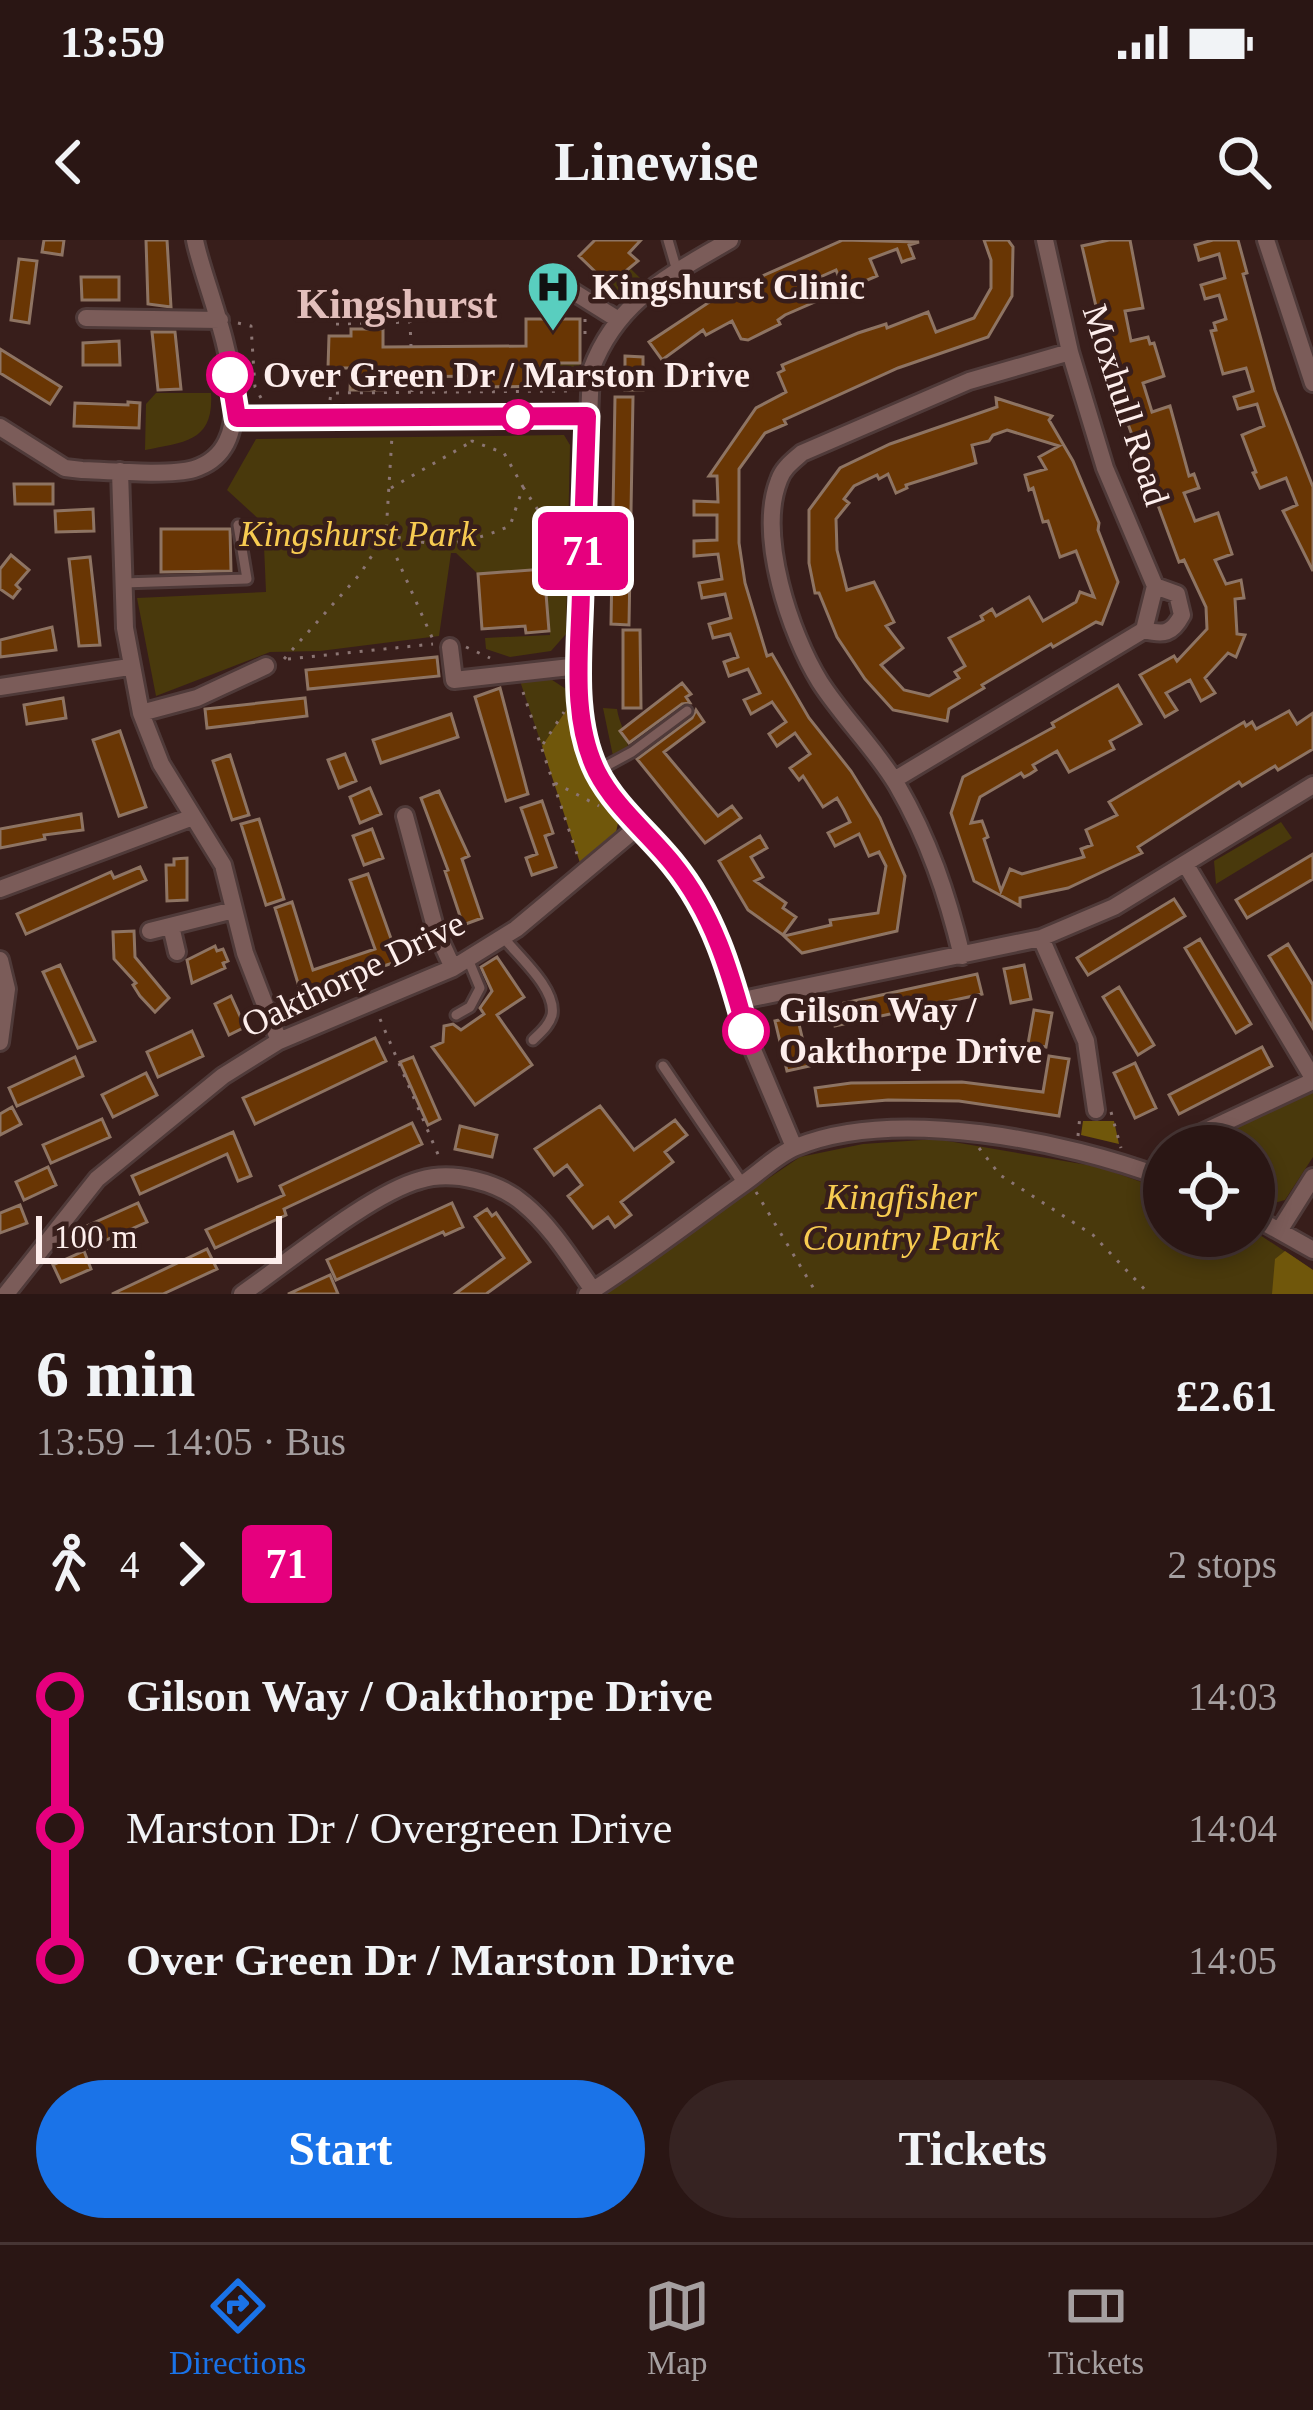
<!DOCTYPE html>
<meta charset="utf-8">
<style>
:root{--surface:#2a1614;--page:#362322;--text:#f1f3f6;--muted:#a59fa0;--line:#463534;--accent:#1a73e8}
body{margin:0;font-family:Georgia,serif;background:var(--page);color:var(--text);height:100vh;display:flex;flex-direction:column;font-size:45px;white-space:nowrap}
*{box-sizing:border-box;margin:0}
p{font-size:39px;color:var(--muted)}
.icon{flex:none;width:66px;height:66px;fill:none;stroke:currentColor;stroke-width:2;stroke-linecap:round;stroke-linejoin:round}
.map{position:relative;height:1054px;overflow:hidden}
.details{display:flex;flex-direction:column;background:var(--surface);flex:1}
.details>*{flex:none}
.badge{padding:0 24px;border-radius:9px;font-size:42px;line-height:78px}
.fabs{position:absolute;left:1143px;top:885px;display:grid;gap:24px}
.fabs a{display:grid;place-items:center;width:132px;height:132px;border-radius:50%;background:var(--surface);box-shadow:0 6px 18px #0003,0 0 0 3px var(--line);font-size:60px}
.scale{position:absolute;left:36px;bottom:30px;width:246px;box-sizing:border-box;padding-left:12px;border:6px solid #fdeeec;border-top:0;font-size:33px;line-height:42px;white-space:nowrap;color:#fdeeec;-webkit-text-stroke:9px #381e1b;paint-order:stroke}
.map>.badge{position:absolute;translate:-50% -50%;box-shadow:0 0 0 6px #fff}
.legs{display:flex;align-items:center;gap:18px;height:132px;padding:0 36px;font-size:39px}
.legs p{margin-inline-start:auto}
.summary{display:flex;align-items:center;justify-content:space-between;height:204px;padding:0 36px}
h1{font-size:66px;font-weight:800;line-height:90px}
.cta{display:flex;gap:24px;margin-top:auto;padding:24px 36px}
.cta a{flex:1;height:138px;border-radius:72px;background:var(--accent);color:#fff;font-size:48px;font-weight:800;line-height:138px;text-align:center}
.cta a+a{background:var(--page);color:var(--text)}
ul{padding:0 36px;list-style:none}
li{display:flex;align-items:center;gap:42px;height:132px;font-size:45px}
li i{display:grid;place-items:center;width:18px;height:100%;margin:0 15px;background:currentColor}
li i::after{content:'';width:30px;height:30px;margin:-15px;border:9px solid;border-radius:50%;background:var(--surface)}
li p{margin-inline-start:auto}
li:first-child i{background:linear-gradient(#0000 50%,currentColor 0)}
li:last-child i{background:linear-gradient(currentColor 50%,#0000 0)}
.status{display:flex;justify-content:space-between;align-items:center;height:84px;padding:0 60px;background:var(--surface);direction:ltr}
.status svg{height:33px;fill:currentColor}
header{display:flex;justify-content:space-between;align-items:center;height:156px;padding:0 36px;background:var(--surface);font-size:54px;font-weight:800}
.dock{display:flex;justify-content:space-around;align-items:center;height:168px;border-top:3px solid var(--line);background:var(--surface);font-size:33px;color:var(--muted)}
.dock a{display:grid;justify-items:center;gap:6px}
.dock .current{color:var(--accent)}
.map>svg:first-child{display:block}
.green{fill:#49390c}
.forest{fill:#70570b}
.building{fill:#693604;stroke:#8e7463;stroke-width:3;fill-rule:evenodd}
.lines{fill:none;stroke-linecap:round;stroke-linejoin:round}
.service-casing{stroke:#4f3a39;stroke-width:15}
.minor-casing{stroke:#4f3a39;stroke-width:22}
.path{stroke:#8b7573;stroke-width:3;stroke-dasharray:3 9;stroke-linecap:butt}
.service{stroke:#7b5c59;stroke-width:9}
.minor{stroke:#7b5c59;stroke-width:16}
.line-1-casing{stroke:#fff;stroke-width:27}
.line-1{stroke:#e6007e;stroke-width:18}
.stop-1-dot{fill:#fff;stroke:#e6007e;stroke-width:6}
.labels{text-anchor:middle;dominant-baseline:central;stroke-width:9;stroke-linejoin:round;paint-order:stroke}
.poi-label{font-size:36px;font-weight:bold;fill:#fdeeec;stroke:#381e1b;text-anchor:start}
.stop-label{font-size:36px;font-weight:bold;fill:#fdeeec;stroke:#381e1b;text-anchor:start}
.street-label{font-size:36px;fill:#fdeeec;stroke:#381e1b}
.park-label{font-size:36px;font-style:italic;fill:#f7cb51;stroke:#381e1b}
.quarter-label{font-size:42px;font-weight:bold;fill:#e2bebb;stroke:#381e1b}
</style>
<div class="status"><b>13:59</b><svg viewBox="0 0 49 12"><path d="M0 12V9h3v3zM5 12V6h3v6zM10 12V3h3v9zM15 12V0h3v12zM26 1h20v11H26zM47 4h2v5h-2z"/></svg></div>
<header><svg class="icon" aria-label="back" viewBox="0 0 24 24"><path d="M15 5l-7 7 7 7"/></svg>Linewise<svg class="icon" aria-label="search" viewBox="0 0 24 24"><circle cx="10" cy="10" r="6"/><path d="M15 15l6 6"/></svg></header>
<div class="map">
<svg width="1313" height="1054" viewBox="0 0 1313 1054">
<rect width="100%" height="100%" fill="#381e1b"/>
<path class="green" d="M631 29 642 40C622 54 609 55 590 39L597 33 625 35Z
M545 123H580L574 151 546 146Z
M156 153H211C214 201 186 202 145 210L146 164Z
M564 195 570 205 566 394 551 411 510 417 486 409 485 398 550 395 544 329 478 334 456 313H451L439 396 320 411 270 412 156 456 137 358 266 352 263 283 227 250 256 199Z
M546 436 566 449 569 466 542 506 520 441Z
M603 468 617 469C619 484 628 496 628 509L613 516Z
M1281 582 1292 598 1216 644 1214 621Z
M1313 848V917L1285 960 1254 969V906H1191Z
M936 899 1099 927 1164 950V996H1254V991L1313 1030V1054H598L800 917 863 904Z"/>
<path class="forest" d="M569 466 580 517 618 583 615 597 581 626 542 506Z
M1083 881H1114L1119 904 1081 895Z
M1285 1011 1313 1030V1054H1272L1275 1019Z"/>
<path class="building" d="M44 0H64L62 15 42 12Z
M146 0H167L171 67 148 64Z
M595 0H641L629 13 638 21 609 45 579 16Z
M843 0 919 2 909 5 914 18 907 20 902 22 897 9 870 19 877 36 844 50 836 30 809 42 817 61 785 75 778 80 780 84 748 100 741 99 732 81 706 95 703 90 662 120 649 102 720 55Z
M984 0H1008L1013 7 1012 56 988 97 898 128 784 180 786 184 765 193 739 229V303L745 343 767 416 772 414 809 478 851 531 880 578 905 636 897 691 802 713 784 696 831 685 830 680 878 673 886 626 879 612 869 616 859 594 835 606 828 593 850 582 844 570 837 558 823 567 803 536 799 540 790 528 810 514 795 493 777 506 769 494 786 482 772 462 751 474 744 460 760 453 748 429 729 436 724 422 738 417 730 394 713 398 709 384 731 378 725 354 702 358 699 343 722 339 718 314 694 316V301L717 300V275H694V261L718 262 717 236H709L756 168 786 152 778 133 784 130 782 125 858 93 886 84 887 88 928 72 936 92 974 78 991 48V20Z
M1109 0H1130L1143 68 1125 71 1131 101 1148 97 1150 104 1154 103 1164 136 1143 143 1152 172 1170 166 1189 236 1194 234 1199 248 1184 253 1195 281 1218 273 1232 314 1215 320 1226 344 1241 340 1244 358 1235 359 1237 394 1245 395 1236 417 1228 413 1205 438 1215 453 1201 461 1190 440 1166 453 1177 470 1165 477 1140 435 1174 416 1177 421 1207 389 1206 367 1184 320 1179 322 1104 119 1108 118 1082 6Z
M1213 0H1238L1247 33 1243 34 1275 150 1313 247V331L1283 271 1297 265 1286 238 1260 248 1253 233 1256 232 1242 195 1264 186 1257 164 1238 169 1234 157 1253 151 1246 128 1223 134 1211 91 1216 90 1214 83 1226 79 1219 55 1205 59 1201 45 1225 38 1219 14 1199 20 1195 5Z
M19 19 37 21 29 83 11 80Z
M81 37H119V60H82Z
M526 79H580V123H545L546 146 486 147V136L383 137V150H350L351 128H328L329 96H351V89H383V107L526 106Z
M152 92H175L181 149 158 150Z
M119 101 120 125H83V103Z
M0 109 61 147 50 164 0 133Z
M625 116 643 117V150H625Z
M615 157H633L629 385 611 384Z
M996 158 1052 176 1049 180 1073 221 1099 283 1098 290 1118 342 1102 384 1096 382 1053 407 1051 404 982 445 984 448 949 469 947 481 893 470 865 439 837 397 819 353H815L809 323V270L840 228 890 204 997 167ZM1007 190 1059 206 1039 217 1046 229 1025 235 1029 250 1033 248 1043 282 1048 281 1060 317 1076 311 1094 357 1080 352 1076 362 1043 381 1029 357 996 376 992 369 981 376 983 380 949 398 965 426 955 432 959 438 929 456 904 450 881 425 903 408 886 386 894 382 874 342 847 350 837 310 836 279 849 263 844 259 854 246 877 235 879 239 888 234 896 253 907 248 906 245 976 223 972 205 989 201 993 195Z
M128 162 140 163 139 188 74 186 75 163 128 165Z
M14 244H53V264H15Z
M93 269 94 291 56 292 55 271Z
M161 289H230L231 331 161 332Z
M11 315 29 330 16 345 20 349 13 358 0 349V329Z
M90 317 100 405 79 406 69 319Z
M544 329 549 391 526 393 525 386 482 389 478 334Z
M52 387 56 410 0 417V400Z
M623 390H640L641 468H623Z
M437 417 439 436 308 449 306 430Z
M682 443 691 454 686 457 690 463 682 464 629 503 620 491Z
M1118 445 1141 484 1110 501 1114 509 1069 532 1057 511 1033 525 1036 530 1030 534 1024 537 1021 533 980 557 971 583 982 581 988 597 984 599 1001 651 1010 629 1022 634 1084 617 1081 609 1092 605 1086 590 1117 575 1109 562 1244 482 1246 486 1252 482 1256 489 1289 471 1297 484 1313 473V509L1278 530 1275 526 1242 546 1239 542 1138 607 1142 613 1068 648 1020 658V666L974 641 951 573 963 537 1054 487 1052 483Z
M500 448 528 554 506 561 475 457Z
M63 458 66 478 27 484 24 465Z
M305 458 307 476 207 488 205 469Z
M696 470 704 482 664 512 718 576 732 566 741 578 705 603 637 519 692 478Z
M451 474 458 497 381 523 373 500Z
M120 491 146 567 119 576 93 500Z
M345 514 356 541 339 548 328 520Z
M230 515 249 575 232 580 213 521Z
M370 548 381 574 360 583 350 557Z
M439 551 469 616 462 619 482 678 463 685 445 631 448 630 421 558Z
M542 561 553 593 545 596 556 627 532 635 526 618 537 614 521 568Z
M81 574 83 590 44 595 45 599 0 608V589Z
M259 579 284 659 266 665 241 584Z
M372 589 383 618 364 625 353 596Z
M760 596 767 608 751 617 763 637 755 641 786 663 783 668 796 677 783 695 748 670 719 621Z
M1313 614V639L1247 678 1236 660Z
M187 618V660L167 661 166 625H174V619Z
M140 627 146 640 26 694 17 674 111 632 114 638Z
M368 634 399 721 301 753 275 668 292 662 313 730 375 709 350 640Z
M1174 659 1185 676 1088 735 1077 718Z
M134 691 135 717 169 758 155 772 140 756 133 745 136 743 114 719 113 692Z
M1200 699 1251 784 1236 793 1185 708Z
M1288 704 1313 745V788L1269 716Z
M215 706 217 711 223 709 228 721 223 723 225 728 192 743 187 720Z
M497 717 524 757 497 775 532 825 475 865 432 807 443 802 444 786 453 784 461 790 484 774 480 768 492 751 481 727Z
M60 725 95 801 78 808 43 732Z
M1024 725 1031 759 1011 763 1004 729Z
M977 734 982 754 835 786 831 766Z
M1119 747 1154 805 1138 815 1103 757Z
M231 756 245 787 229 795 215 764Z
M1034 770 1052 773 1046 807 1028 804Z
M797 776 809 826 787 831 775 781Z
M192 791 203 816 158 837 147 812Z
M375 798 386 821 255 884 243 858Z
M1262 807 1272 826 1179 874 1169 855Z
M1049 816 1069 819 1059 876 959 861 888 860 818 866 815 848 851 843 962 842 1043 852Z
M75 817 83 836 17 866 9 848Z
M413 817 440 879 428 885 400 822Z
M1135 823 1156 868 1135 878 1114 833Z
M146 833 157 855 113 877 102 855Z
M600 866 634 910 675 880 687 895 665 912 673 922 621 962 631 975 615 987 608 977 593 988 568 956 582 945 567 925 554 935 535 909Z
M12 867 21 884 0 895V874Z
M102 879 110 897 51 923 43 905Z
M412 883 422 904 284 969 286 975 215 1008 206 990 284 955 280 946Z
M460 886 497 895 492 917 455 909Z
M233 892 251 936 238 941 227 914 140 954 132 936Z
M48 927 56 945 24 960 16 942Z
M138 963 147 982 88 1008 80 989Z
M452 963 463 987 445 995 443 992 336 1040 327 1020Z
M20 965 27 983 0 993V973Z
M487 969 492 976 496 973 530 1022 486 1054H455L504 1018 475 977Z
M207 1009 217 1029 163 1054H112Z
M84 1011 91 1029 61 1042 53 1025Z
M330 1035 338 1054H288Z"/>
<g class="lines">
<g class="service-casing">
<path id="service" d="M668 0 677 31
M123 343 247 339 238 285
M597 531 632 512 687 471
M503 697C518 716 557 749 552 775 549 786 540 793 533 800
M456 775 470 767 480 748 468 719
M663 826 743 944"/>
</g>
<g class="minor-casing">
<path id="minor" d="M730 0C669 36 617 60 591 130L579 426 585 495 597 531 616 560 676 627 719 699 748 798 794 907
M1266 0 1313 143
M545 34 617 79
M86 78 220 80
M237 178 587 176
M0 187 65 228 82 230C109 231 170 236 194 229 278 203 205 54 195 0
M120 231 125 388 141 473 161 524 223 625 245 713 279 801
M1144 390C1164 395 1172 394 1182 375L1177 354 1155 346
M450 407 454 440 579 426
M0 447 129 427
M141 473 197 458 266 426
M894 540 1144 390 1155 346 1105 228 1070 112 1045 0
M405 576 436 691 453 728
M1186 625 1313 838
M0 649 193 577
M171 686 177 712
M150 691 234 670
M1041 698 1086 801 1096 870
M962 716C947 654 929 600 897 545 875 508 843 478 820 442 790 394 757 295 779 240 783 228 793 221 802 213L969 141 1070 112
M0 720 7 749 0 802
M738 761 1041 698 1114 667 1313 545
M1174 906 1313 841
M1254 977 1313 1010
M1279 991 1313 937
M6 1054 97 939 223 836 279 801 453 728 516 689 639 586
M242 1054C287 1023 371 953 420 940 453 930 499 942 524 964 552 987 572 1021 593 1050
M587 1054C641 1020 692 980 744 943 760 932 778 914 796 907 896 866 1066 901 1164 938"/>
</g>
<path class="path" d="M585 79V99
M238 83 251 86 255 147 261 158
M336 84 410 82 411 106
M412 137V153
M547 149V145L576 127
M330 160 331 153 572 151
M523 247 567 315
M391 248 471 202
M386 294C438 309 461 306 510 286L523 247 504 213 472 201V191
M387 296 434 402
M466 407 490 418
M284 419 360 334 386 294 392 196
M288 419 433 404
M523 452 577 614
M543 504 564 472
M555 543 599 566
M380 779 440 919
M1111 872 1121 908
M1078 896 1080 875
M979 908 1000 935 1093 995 1149 1054
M756 952 817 1054"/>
<use href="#service" class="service"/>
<use href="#minor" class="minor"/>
</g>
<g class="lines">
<g class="line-1-casing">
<path id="line-1" d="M230 135 237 178 587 176C585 234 583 292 581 351 580 409 570 478 597 532 615 567 649 594 673 624 713 673 730 731 746 791"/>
</g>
<use href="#line-1" class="line-1"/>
</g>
<defs>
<g id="hospital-pin" transform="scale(2.7)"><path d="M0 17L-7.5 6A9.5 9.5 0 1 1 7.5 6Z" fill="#59cebf" stroke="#381e1b"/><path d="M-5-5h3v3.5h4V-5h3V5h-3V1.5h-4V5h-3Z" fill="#111"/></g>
</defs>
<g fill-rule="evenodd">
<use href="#hospital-pin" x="553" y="47"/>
</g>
<g class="stop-1-dot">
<circle cx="230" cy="135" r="21"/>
<circle cx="518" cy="177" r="15"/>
<circle cx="746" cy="791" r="21"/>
</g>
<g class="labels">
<g class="poi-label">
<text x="592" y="47">Kingshurst Clinic</text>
</g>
<g class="stop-label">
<text x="263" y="135">Over Green Dr / Marston Drive</text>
<text x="779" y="770">Gilson Way /<tspan x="779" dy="41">Oakthorpe Drive</tspan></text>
</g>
<g class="street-label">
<text transform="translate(1126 165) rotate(72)">Moxhull Road</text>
<text transform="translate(353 734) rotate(-26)">Oakthorpe Drive</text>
</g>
<g class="park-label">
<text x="358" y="294">Kingshurst Park</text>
<text x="901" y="957">Kingfisher<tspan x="901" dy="41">Country Park</tspan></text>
</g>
<g class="quarter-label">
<text x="397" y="64">Kingshurst</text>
</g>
</g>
</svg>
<div class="fabs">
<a><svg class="icon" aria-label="locate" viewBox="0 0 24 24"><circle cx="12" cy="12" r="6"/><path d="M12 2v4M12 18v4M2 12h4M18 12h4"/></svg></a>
</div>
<div class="scale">100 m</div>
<b class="badge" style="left:583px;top:311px;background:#e6007e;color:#fff">71</b>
</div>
<section class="details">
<div class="summary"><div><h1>6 min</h1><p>13:59 – 14:05 · Bus</p></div><b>£2.61</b></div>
<div class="legs"><svg class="icon" aria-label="walk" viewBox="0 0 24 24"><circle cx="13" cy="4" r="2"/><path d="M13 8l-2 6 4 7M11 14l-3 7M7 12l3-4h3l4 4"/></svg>4<svg class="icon" aria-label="forward" viewBox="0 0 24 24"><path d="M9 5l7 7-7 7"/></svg><b class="badge" style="background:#e6007e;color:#fff">71</b><p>2 stops</p></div>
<ul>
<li><i style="color:#e6007e"></i><b>Gilson Way / Oakthorpe Drive</b><p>14:03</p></li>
<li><i style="color:#e6007e"></i><span>Marston Dr / Overgreen Drive</span><p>14:04</p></li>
<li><i style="color:#e6007e"></i><b>Over Green Dr / Marston Drive</b><p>14:05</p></li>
</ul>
<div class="cta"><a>Start</a><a>Tickets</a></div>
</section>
<nav class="dock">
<a class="current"><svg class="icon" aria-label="directions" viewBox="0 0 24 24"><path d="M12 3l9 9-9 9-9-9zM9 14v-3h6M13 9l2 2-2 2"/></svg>Directions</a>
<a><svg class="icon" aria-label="map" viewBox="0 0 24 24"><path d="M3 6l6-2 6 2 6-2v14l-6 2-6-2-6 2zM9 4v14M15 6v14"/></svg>Map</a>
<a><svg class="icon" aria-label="tickets" viewBox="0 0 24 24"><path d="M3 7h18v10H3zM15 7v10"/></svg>Tickets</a>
</nav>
